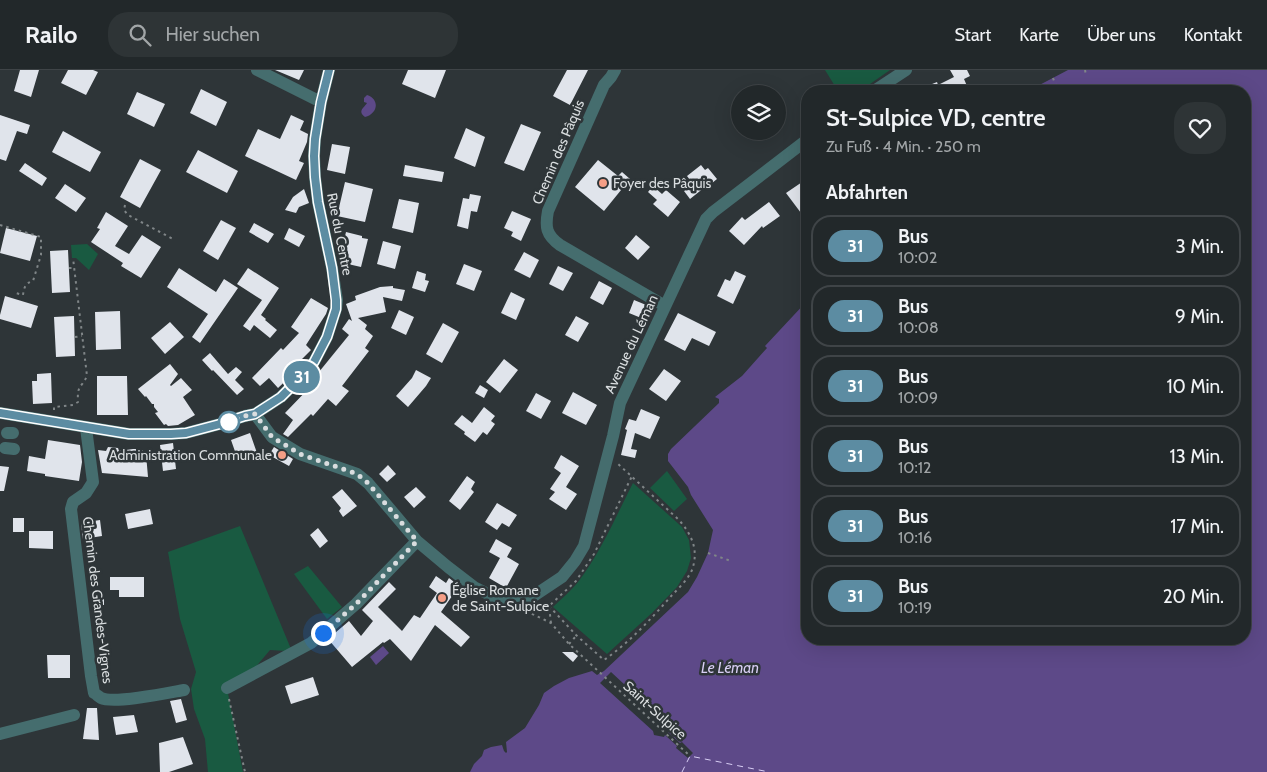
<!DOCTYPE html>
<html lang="de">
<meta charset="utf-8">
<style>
:root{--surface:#22282a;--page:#2e3436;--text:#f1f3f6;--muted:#a2a6a8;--line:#3f4447}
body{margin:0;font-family:Cabin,sans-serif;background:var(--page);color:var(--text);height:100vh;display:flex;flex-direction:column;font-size:19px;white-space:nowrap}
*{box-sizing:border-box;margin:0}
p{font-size:16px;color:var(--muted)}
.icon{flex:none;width:28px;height:28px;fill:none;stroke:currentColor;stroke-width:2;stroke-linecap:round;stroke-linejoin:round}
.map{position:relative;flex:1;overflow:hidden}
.details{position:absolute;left:801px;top:15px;width:450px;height:560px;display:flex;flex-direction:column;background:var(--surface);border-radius:20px;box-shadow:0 5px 20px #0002,0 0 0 1px var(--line)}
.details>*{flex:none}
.badge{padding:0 10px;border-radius:16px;font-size:18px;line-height:32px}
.tools{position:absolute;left:731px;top:15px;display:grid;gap:10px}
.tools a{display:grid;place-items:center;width:55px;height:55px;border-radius:50%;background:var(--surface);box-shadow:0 5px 20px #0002,0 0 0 1px var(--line);font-size:25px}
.you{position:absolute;width:25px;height:25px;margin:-12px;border:4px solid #fff;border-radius:50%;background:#1a73e8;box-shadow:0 0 0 8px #1a73e833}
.map>.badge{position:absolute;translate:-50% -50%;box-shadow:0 0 0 2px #fff}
h2{padding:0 25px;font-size:19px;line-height:45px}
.round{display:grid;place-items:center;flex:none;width:52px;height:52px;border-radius:20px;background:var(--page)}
.head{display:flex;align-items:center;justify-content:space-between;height:85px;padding:0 25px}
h1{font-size:24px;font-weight:600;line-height:38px}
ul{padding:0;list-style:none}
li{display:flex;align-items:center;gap:15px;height:62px;margin:0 10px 8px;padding:0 15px;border:2px solid var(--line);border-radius:20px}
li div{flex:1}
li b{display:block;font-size:19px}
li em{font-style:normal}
li .badge{min-width:55px;font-weight:700;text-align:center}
header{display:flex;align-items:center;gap:30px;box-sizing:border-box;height:70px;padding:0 25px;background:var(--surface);border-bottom:1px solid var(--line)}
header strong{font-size:24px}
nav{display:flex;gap:28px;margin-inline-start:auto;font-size:18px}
.search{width:350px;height:45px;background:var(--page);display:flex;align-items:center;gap:12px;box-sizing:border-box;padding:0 18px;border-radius:20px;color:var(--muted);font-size:19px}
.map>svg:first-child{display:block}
.green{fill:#195a41}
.water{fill:#5d4988;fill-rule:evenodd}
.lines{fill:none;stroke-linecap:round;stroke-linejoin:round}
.ferry{stroke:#d9cff5;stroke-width:1;stroke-dasharray:6 5;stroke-linecap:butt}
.building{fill:#e0e4eb}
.path{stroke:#808688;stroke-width:2;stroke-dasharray:2.5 4;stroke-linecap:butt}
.minor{stroke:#456d6e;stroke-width:12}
.line-casing{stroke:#fff;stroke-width:11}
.line{stroke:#5c8ca2;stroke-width:8}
.walk{stroke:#d9dddf;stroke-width:5;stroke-dasharray:0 9}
.poi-dot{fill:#f49e86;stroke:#2e3538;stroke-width:2}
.stop-dot{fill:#fff;stroke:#5c8ca2;stroke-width:2.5}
.labels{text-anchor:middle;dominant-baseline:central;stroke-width:5;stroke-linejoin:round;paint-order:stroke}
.street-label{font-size:14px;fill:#d9dddf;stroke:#2e3538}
.poi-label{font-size:14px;fill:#d9dddf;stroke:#2e3538;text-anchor:start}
.water-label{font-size:15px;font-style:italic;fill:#d9cff5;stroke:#2e3538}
</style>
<header>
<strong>Railo</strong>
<div class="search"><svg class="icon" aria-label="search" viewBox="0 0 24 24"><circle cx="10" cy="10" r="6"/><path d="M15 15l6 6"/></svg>Hier suchen</div>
<nav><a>Start</a><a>Karte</a><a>Über uns</a><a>Kontakt</a></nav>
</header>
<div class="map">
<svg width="1267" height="702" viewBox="0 0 1267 702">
<rect width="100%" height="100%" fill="#2e3538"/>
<path class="green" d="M825 0H890L860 21H838Z
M87 174 98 184 89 200 76 188H72L71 175Z
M667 401 687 429 674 441 650 418Z
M633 413 682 457 689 470 691 488 687 501 677 517 652 543 607 584 553 537C561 529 571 521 578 512 601 482 616 446 633 413Z
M240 456 291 579 286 581 270 580 254 599 227 618 243 702H208L205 669 194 639 191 619 196 602 180 549 168 482Z
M308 496 342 537 327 549 294 504Z"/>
<path class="water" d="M1068 0H1267V702H470L474 694 482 686 484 680 491 677 502 675 504 681 506 683 507 682 506 672 525 658 539 635 544 623 554 616 569 608 592 601 597 605 604 601 688 522 697 507 708 483 713 460 691 425 688 417 668 391V384L671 379 719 333V329L715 327 742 306 767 278 765 276 807 231 808 569H1245V21H1028ZM611 602 667 654 669 659 668 662 680 673 682 672 693 683 688 688 676 678 677 676 665 665 664 667 654 665 653 661 600 613Z
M367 25C380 29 378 44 365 47 357 41 364 38 367 33L364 32V28Z
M383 576 389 583 376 595 370 587Z"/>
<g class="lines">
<path class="ferry" d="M682 702 690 686 769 702"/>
</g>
<path class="building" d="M20 0H39L31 27 14 21Z
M68 0H93L98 2 86 25 61 13Z
M275 0H304L299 10Z
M408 0H446L435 28 402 14Z
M567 0H588L570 35 553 26Z
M950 0H967L970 6 964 9 967 16 958 21H915L937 12 938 15 954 7Z
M201 19 227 32 216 56 190 43Z
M137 22 165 34 154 57 127 44Z
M0 45 30 55 27 64 17 61 6 91 0 89Z
M291 45 304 51 300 60 308 64 307 72 299 91 304 93 296 110 245 86 258 59 280 69Z
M521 54 541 62 524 101 504 93Z
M466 58 485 67 475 97 454 88Z
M63 61 101 82 90 102 52 82Z
M332 74 350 77 345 104 327 100Z
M198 80 238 101 227 123 186 102Z
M140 89 161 100 140 138 120 127Z
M598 90 618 106 622 102 630 109 604 141 575 117Z
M25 93 47 108 42 116 19 101Z
M405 95 444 102 442 112 403 106Z
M701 95 705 100 708 98 717 109 706 118 705 117 690 129 684 121 693 114 687 106Z
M808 108V138L801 143 786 123Z
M345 112 373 119 365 152 337 146Z
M65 114 86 128 76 142 55 128Z
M653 116 662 124 666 120 680 132 668 147 653 134 657 130 648 122Z
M304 119 309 133 299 137 296 143 285 140 293 127Z
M470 124 481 126 477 142 471 141 468 159 457 156 463 128 469 129Z
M399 129 419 133 413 163 392 158Z
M769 132 780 146 763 158 762 156 744 175 729 161 742 147 745 150Z
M512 141 531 149 521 171 511 166 513 162 504 158Z
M106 142 128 156 115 176 129 184 142 165 161 177 141 208 121 196 123 193 91 172 100 159 97 158Z
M221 150 236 158 218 190 203 181Z
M254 153 274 164 268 173 249 162Z
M6 158 37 166 30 191 0 183Z
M289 158 305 166 299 177 284 169Z
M346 162 362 166V168L368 169 361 197 339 192Z
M636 165 650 177 638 190 625 178Z
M383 171 401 176 395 199 377 194Z
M68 180 70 222 52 223 50 181Z
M524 182 539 190 530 208 514 200Z
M464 194 482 201 474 221 456 214Z
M558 196 573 203 563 221 549 214Z
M179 198 216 222 224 209 238 218 200 273 192 267 208 244 167 217Z
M248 198 279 218 261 245 266 249 265 250 277 260 270 268 254 255 250 261 243 256 262 230 237 214Z
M417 201 426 204 425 210 429 211 425 222 412 218Z
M735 201 746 206 733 234 717 226 725 209 730 211Z
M599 211 612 218 603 235 590 228Z
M393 216V218L405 220 402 231 383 227 386 242 358 248 367 255 365 259 373 266 365 278 369 281 342 316 349 321 336 336 328 329 313 346 311 344 288 367 283 364 293 350 285 343 312 315 310 313 349 265 342 259 349 249 352 251 346 234 356 230 355 226 380 217Z
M511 222 525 229 516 250 501 243Z
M5 226 38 236 31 258 0 249V245Z
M311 228 328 238 326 244 306 275 311 280 297 294 300 296 298 299 278 318 269 308 260 316 252 308 281 278 283 280 299 263 291 257Z
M634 230 651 237 646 250 629 243Z
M399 240 414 247 406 265 391 258Z
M120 241 121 279 96 280 95 242Z
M678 243 716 262 709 276 692 268 685 281 664 270Z
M74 246 75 286 56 287 54 247Z
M576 246 589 253 578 272 565 265Z
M170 252 184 267 165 284 151 268Z
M443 253 459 262 442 293 426 284Z
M210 283 228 304 236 297 242 302 235 310 244 319 237 325 213 300 212 301 202 290Z
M504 289 518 300 500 323 486 312Z
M170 294 178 304 170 315 171 316 181 308 192 320 183 327 195 345 178 355 168 356 166 354 164 355 155 343 158 342 154 337V334H152L146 326 145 327 138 319Z
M664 299 681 311 666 331 649 319Z
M416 300 431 308 426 316 408 337 396 326 412 308Z
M51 303 52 333 33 334 32 311H37V304Z
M97 306H127L128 345H97Z
M480 315 488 320 484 328 475 323Z
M573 322 597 335 586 355 562 343Z
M536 323 551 331 541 349 526 341Z
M484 337 495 346 491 351 495 354 487 365 483 362 475 372 464 364 465 362 454 354 462 345 472 353Z
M641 339 660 347 650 369 635 363 631 379 637 380 635 388 621 385 627 360 625 359 629 349 636 351Z
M250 363 257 383 238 390 231 370Z
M48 370 80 375 82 392 79 411 45 406V404L27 401 29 386 45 389Z
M173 373 176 399 163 401 160 375Z
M108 377 118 378 119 381 133 379H141L146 384 148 407 102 403 98 380 106 381Z
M274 377 293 389 289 396 269 385Z
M561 385 579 396 566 417 577 424 566 440 549 429 555 422 550 419 561 403 554 398Z
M388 395 396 404 387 412 379 404Z
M0 396 9 397 4 421H0Z
M467 406 475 412 471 419 474 422 460 440 449 431Z
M416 417 426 427 414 438 404 427Z
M342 419 357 436 343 447 339 441 341 438 332 427Z
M497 433 517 445 509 457 502 453 497 460 485 452Z
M150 439 153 454 128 459 125 444Z
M13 448H24V462H13Z
M100 450 102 466 83 469 81 453Z
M318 458 328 471 320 478 310 465Z
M29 461H53V479L29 478Z
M496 469 512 478 507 487 519 494 506 518 489 508 500 488 489 482Z
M436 506 446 513 449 508 459 516 441 542 470 567 461 577 435 555 411 591 390 569 384 573 383 572 352 597 328 569 349 551 361 566 373 551 362 540 389 512 396 519 378 537 402 561 414 545 420 548 437 523 429 517Z
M110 507H144V527H119V520H110Z
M94 524H104V535H94Z
M562 582H573L578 586 573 592Z
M47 585H70V608H48Z
M313 607 319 625 291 634 285 616Z
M181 629 187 650 176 653 170 631Z
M87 638H97L99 670 83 669Z
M134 645 138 662 116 665 113 647Z
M183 667 193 694 169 702H160L159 673Z"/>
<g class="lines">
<path class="path" d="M1085 0 1086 5
M1053 8 1057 19
M125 135 124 140 128 145 173 169
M0 155 41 167V185L33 211C25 213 24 218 23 225L16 223
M69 198H75
M75 267 82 266
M54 340V337L73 335 78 332C77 314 81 319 87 306L73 188
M708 483 731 491
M549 536 576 565 604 590C630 572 652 548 673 524 680 517 688 509 692 500 699 480 692 465 679 450L617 393
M526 541 551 553 569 574 690 686
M551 553 549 536 576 511 594 484 632 406
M569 574 576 566
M229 629 245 702"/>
<path class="minor" d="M257 0 321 32
M615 0 611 7 604 15 548 141C545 157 546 165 560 175L665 236
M874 21 906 0
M0 343 129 364H171L186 363 220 354 245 346 255 344 281 327 304 304 314 292 327 267 336 239 337 230 332 198 318 132 315 107 314 86 315 69 321 32 329 0
M255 344 272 367 300 384 357 404 368 413 417 471 448 497 474 517 498 529 508 532 520 531 535 525 562 507 575 491 584 476 613 366 620 333 706 149 713 142 808 69
M86 358 93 412 86 423 73 432 71 439 91 606 94 623C96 624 98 626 101 628 114 634 167 623 184 620
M7 363H13
M5 378 14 379
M227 618 311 573 356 534 417 471
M0 664 74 645"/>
</g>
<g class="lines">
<g class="line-casing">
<path id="line" d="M0 343 129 364H171L186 363 220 354 245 346 255 344 281 327 304 304 314 292 327 267 336 239V230L332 198 318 132 315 107 314 86 315 69 321 32 329 0"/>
</g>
<use href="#line" class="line"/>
<path class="walk" d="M229 352 245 346 255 344 272 367 300 384 357 404 368 413 417 471 356 534 323 563"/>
</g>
<g class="poi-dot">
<circle cx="603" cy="113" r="5"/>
<circle cx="282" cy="385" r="5"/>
<circle cx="442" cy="528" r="5"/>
</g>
<circle class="stop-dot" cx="229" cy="352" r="10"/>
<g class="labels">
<g class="street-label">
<text transform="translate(558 82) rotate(-67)">Chemin des Pâquis</text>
<text transform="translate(340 164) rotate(79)">Rue du Centre</text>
<text transform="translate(631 274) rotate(-65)">Avenue du Léman</text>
<text transform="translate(98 530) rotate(83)">Chemin des Grandes-Vignes</text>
<text transform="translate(655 640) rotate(42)">Saint-Sulpice</text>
</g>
<g class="poi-label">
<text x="613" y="113">Foyer des Pâquis</text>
<text x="272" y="385" text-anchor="end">Administration Communale</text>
<text x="452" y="520">Église Romane<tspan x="452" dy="16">de Saint-Sulpice</tspan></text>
</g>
<g class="water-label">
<text x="730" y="598">Le Léman</text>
</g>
</g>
</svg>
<div class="tools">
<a><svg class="icon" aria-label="layers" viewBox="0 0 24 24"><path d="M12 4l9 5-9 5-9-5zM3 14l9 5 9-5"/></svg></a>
</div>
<div class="you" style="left:323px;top:563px"></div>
<b class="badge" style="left:302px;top:307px;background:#5c8ca2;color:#fff">31</b>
<section class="details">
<div class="head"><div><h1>St-Sulpice VD, centre</h1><p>Zu Fuß · 4 Min. · 250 m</p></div><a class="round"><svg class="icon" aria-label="heart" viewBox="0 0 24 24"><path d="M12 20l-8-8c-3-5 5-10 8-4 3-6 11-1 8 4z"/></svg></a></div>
<h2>Abfahrten</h2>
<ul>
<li><span class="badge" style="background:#5c8ca2;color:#fff">31</span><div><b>Bus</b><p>10:02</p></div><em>3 Min.</em></li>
<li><span class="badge" style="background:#5c8ca2;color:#fff">31</span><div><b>Bus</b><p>10:08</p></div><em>9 Min.</em></li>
<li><span class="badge" style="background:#5c8ca2;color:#fff">31</span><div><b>Bus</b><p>10:09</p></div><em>10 Min.</em></li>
<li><span class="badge" style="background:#5c8ca2;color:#fff">31</span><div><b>Bus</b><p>10:12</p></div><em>13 Min.</em></li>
<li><span class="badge" style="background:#5c8ca2;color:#fff">31</span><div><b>Bus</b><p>10:16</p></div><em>17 Min.</em></li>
<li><span class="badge" style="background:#5c8ca2;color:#fff">31</span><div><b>Bus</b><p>10:19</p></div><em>20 Min.</em></li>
</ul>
</section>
</div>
